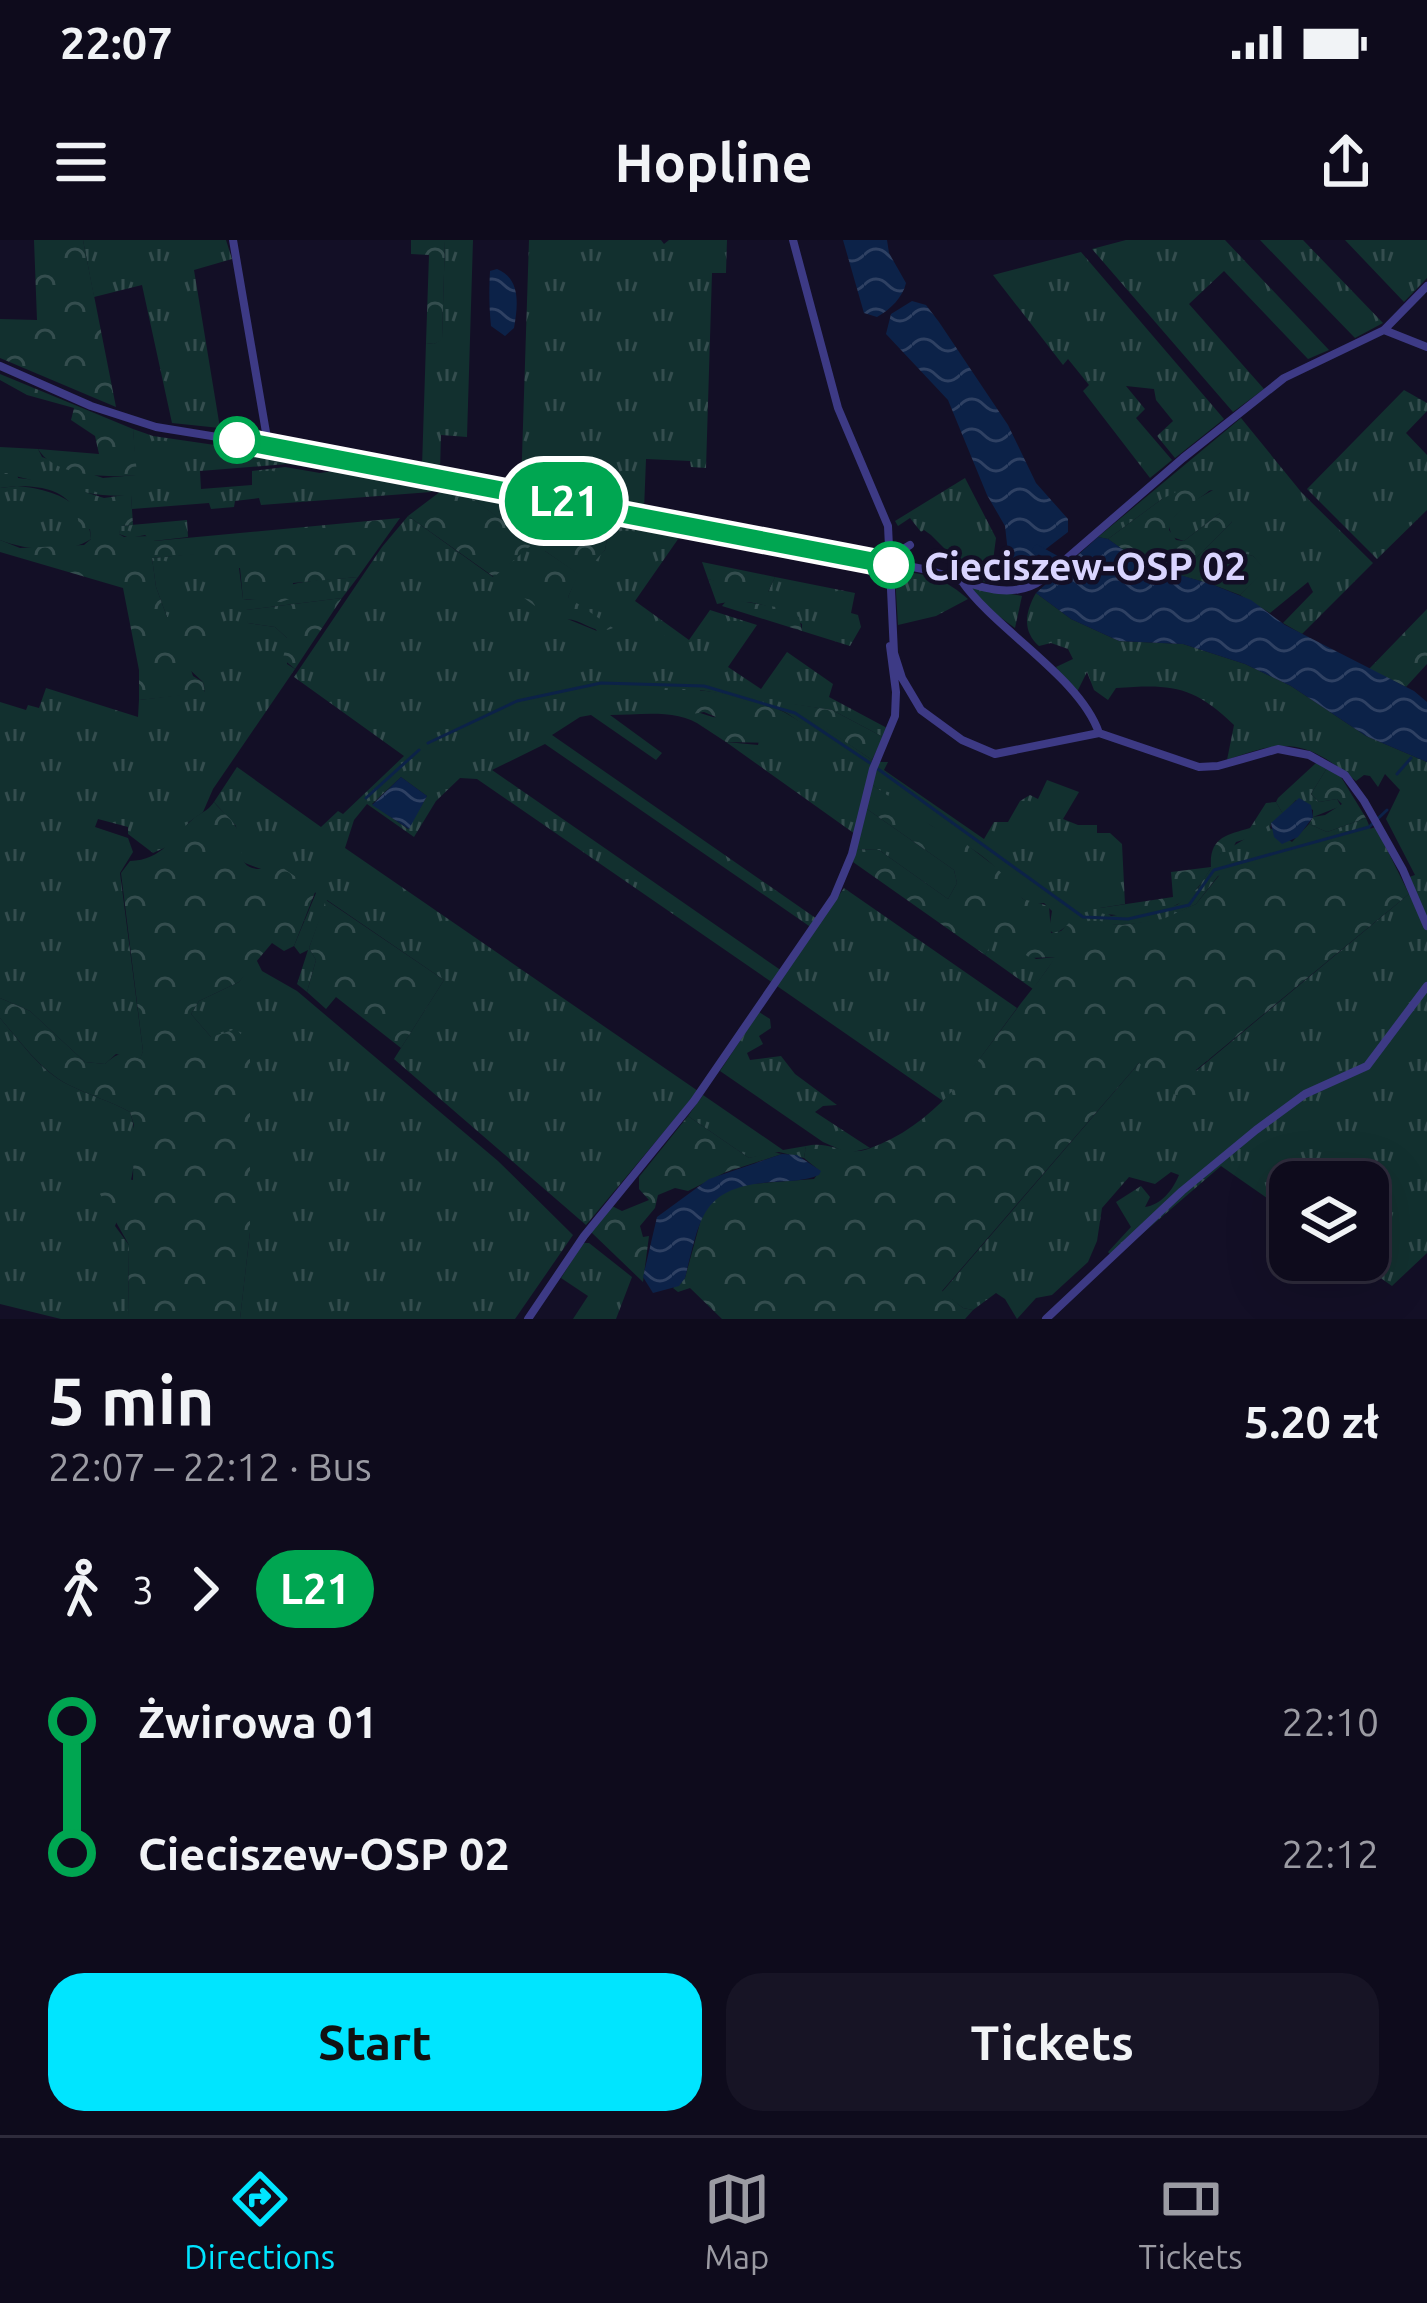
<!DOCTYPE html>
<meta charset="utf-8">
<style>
:root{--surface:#0e0b1c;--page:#171425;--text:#f1f3f6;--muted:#9b9ba3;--line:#2e2b3b;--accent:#00e5ff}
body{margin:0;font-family:Ubuntu,sans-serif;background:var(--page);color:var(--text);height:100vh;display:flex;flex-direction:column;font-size:45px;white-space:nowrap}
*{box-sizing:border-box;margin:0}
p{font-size:39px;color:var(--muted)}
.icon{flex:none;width:66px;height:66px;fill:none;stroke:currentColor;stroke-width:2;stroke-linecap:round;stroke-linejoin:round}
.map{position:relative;height:1079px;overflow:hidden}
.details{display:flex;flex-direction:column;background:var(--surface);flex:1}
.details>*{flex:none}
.badge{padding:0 24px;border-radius:39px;font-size:42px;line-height:78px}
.controls{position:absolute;left:1269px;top:921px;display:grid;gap:24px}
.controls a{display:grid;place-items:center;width:120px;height:120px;border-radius:24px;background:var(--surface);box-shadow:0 12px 48px #0002,0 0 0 3px var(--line);font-size:60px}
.map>.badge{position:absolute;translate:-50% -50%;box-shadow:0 0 0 6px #fff}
.legs{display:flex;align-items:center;gap:18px;height:132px;padding:0 48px;font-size:39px}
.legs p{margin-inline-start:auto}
.summary{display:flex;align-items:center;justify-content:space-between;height:204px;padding:0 48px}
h1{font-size:66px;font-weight:600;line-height:90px}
.action{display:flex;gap:24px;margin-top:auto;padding:24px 48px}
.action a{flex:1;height:138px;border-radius:36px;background:var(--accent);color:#111;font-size:48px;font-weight:600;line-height:138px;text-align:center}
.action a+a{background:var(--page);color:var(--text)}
ul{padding:0 48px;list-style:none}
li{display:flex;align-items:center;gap:42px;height:132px;font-size:45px}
li i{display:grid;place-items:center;width:18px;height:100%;margin:0 15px;background:currentColor}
li i::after{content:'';width:30px;height:30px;margin:-15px;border:9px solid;border-radius:50%;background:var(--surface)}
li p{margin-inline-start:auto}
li:first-child i{background:linear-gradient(#0000 50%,currentColor 0)}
li:last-child i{background:linear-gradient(currentColor 50%,#0000 0)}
.status{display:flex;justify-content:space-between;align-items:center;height:84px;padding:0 60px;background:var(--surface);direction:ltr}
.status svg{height:33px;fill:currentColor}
header{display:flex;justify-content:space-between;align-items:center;height:156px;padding:0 48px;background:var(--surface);font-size:54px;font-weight:600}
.menu{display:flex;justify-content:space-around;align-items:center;height:168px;border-top:3px solid var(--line);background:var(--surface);font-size:33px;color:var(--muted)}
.menu a{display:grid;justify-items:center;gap:6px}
.menu .current{color:var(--accent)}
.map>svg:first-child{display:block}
.grass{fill:url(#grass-tufts);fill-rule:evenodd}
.forest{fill:url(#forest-crowns)}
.water{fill:url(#water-waves)}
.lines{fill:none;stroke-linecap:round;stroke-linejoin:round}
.stream{stroke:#0c2248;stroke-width:3}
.canal{stroke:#0c2248;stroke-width:8}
.minor{stroke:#3d3a85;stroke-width:8}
.line-1-casing{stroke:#fff;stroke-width:27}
.line-1{stroke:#00a651;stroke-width:18}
.stop-1-dot{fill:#fff;stroke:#00a651;stroke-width:6}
.labels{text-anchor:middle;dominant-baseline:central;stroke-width:9;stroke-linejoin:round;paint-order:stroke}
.stop-label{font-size:39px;font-weight:bold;fill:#d9d4ff;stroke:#130f26;text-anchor:start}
</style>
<div class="status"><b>22:07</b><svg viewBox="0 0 49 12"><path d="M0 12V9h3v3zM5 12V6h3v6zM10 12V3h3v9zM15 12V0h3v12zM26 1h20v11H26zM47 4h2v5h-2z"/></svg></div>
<header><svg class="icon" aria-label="menu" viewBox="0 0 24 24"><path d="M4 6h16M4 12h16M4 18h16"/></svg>Hopline<svg class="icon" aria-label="share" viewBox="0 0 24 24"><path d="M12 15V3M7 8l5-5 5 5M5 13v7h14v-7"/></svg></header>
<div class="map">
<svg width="1427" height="1079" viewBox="0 0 1427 1079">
<defs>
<pattern id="grass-tufts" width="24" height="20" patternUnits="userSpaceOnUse" patternTransform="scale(3)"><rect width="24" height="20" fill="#12302f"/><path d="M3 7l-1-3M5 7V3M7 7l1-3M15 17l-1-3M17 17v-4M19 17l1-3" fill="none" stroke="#344d4e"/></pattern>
<pattern id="forest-crowns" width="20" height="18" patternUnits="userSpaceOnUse" patternTransform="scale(3)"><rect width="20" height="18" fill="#12302f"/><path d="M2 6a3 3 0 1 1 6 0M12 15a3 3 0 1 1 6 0" fill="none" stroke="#344d4e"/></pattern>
<pattern id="water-waves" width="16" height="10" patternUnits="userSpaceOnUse" patternTransform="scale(3)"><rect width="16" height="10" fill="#0c2248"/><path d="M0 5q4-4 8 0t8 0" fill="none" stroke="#2f4163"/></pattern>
</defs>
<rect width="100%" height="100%" fill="#130f26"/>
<path class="grass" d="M83 0H226L232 19 194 30 220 188 172 183 142 45 94 57Z
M445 0H473L467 197 441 195 440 230 422 227 426 103 434 104 442 99Z
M529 0H661L664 4 669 0H727L726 33H712L706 228 691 227 690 221 646 219 644 270 521 247Z
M1126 0H1225L1329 110 1308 119 1224 31 1189 64 1264 149 1233 172 1092 9Z
M1260 0H1303L1383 83 1355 98Z
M1345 0H1427V38L1404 62Z
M1081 12 1224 179 1175 218 1157 196 1173 181 1156 160 1154 149 1126 146 1145 169 1136 178 1172 220 1150 238 1083 151 1089 145 1068 119 1063 125 993 35Z
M1404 150 1427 163V171L1406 193 1427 215V270L1377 319 1307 249Z
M1241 178 1302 253 1373 323 1302 394 1283 383 1313 352 1308 342 1270 373 1240 355 1265 330 1253 316 1242 313 1211 344 1179 335 1232 282 1220 273 1184 301 1172 297 1168 283 1183 267 1213 250 1162 259 1108 299 1098 297Z
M133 189 153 196 337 223 325 230 287 224 200 231 201 249 252 245V231L285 227 320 233 340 230 345 225 444 244 431 252 261 265 259 258 235 261 234 267 211 269 209 263 132 269 131 255C90 260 41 240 0 233V207L38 209 42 217 103 238 136 235Z
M965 238 996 298 990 343 976 340 931 295 924 290 921 292 910 278 898 286 895 281Z
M17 246C50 249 88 260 91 299 68 315 25 310 0 300V248Z
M455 246 485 252 547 297 578 271 591 274 558 304 591 323 605 310 611 278 683 292 635 361 689 400 710 370 757 385 728 427 761 449 787 412 833 444 829 457 887 488 883 497 832 470 791 464 872 520 855 594 726 502 758 505 763 484H802C775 460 734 456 700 450L697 472 719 479 703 487C678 468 640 475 610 475L662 513 656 520 591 475 580 477 552 495 817 679 812 688 545 504 492 530 782 731 773 743 477 539 460 538 436 561 414 597 367 564 354 580 345 608 698 851 586 985 394 819 444 740 327 660 309 708 316 720 307 752 297 744 308 710 300 714 294 706 316 653C288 632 273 635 245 623L239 615 236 586 214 562 237 527 321 587 338 571 343 574 404 516 294 437 382 307 408 276 493 337 533 303ZM545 311 578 334 568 357 597 391 565 378ZM401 537 427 556 408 589 372 564Z
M187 280 188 297 153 301 145 295 130 298 119 294 120 286Z
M215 312 239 328 243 359C266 363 277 347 298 343 318 339 338 339 358 337L342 358 246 370 248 383 275 387 287 398V424L295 429 213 549 203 572 189 582 173 604 153 613 128 594V587L98 579 95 587 128 598 133 612 120 633 143 811 140 820 116 814 105 824 85 822 30 771 0 758V462L26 470 28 465 39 468 46 448 138 477 139 460 205 452 203 442 189 429 173 378 167 377 156 347 152 318Z
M899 332C927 332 948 341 968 359L936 376 898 385 895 336Z
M775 337 855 353 851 373 858 375 861 387 850 406 802 391V384C776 364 745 358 717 364L708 339 768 352Z
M970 346 1022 356 1015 388 986 367Z
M1036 353 1071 379 1119 401 1183 404 1245 424 1291 446 1366 496 1427 522V1013L1392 1046 1355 1020H1368V942H1290V974L1221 926 1114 1018 1108 1012 1131 987 1116 962 1141 946 1150 957 1145 967C1161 965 1173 950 1179 935L1171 932 1155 944 1129 937 1102 968 1097 1001 1088 1022 1052 1055 1036 1058 1017 1079 1005 1059 996 1053 973 1070 963 1068 942 1052 1140 822 1196 831 1409 654V637L1415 635 1386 579 1400 550 1385 534 1378 547 1370 536 1364 535 1356 541C1306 500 1286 498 1227 520L1234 485C1193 445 1171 444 1116 448L1108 460 1094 450 1087 432 1076 454 1056 427 1073 419 1068 409 1051 403 1039 406C1022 391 1025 372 1036 353Z
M878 522H888L884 530 984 599 994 582H1008L1020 561 1030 555 1038 559 1047 540 1079 552 1063 579 1078 585H1097V593H1110L1122 604 1125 664 1100 668 1111 676 1177 665 1198 648 1220 614 1271 583 1270 588 1292 602 1309 584 1327 592 1366 578 1371 590 1218 636 1196 664 1163 680 1122 685 1073 682 1055 694 1049 690 1052 671 1044 663C1019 668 1010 642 995 627 975 607 948 596 925 582 907 570 889 557 871 544Z
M1316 523 1327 528 1311 554 1319 562 1337 559 1341 566 1313 577V570L1296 560 1283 574 1276 562 1278 558Z
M864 567 954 630 957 643 948 659 879 610 856 609Z
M844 648 1017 768 956 851 943 861 777 746Z
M996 693 1036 719 1056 717 1033 749 985 715Z
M256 719 262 731 297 751 498 921 573 995 515 1079H240L250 992 211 797 191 774 199 761 239 742Z
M759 772 770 779 771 788 759 796 763 804 747 813 750 820 781 816 795 834 837 865 823 866 815 872 870 908 848 913 823 902 720 831Z
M0 778C20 801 40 831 69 845 89 855 110 861 130 872 143 912 130 950 115 986L129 1005 128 1079H61L0 1064Z
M703 855 783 910 806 906 804 918 779 912 749 918 688 876Z
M583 1003H589L632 1037 616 1079H573L588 1056 561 1038Z"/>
<path class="forest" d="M34 0H83L116 167 0 118V79L37 80Z
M411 0H445L442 100 434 104 426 103 429 15 411 14Z
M0 134 133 189 137 235C108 238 55 237 38 209L99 214 95 196 71 180 74 168 27 155 0 140Z
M1220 230C1216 263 1174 259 1169 290L1176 300 1184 301 1220 273 1227 274 1232 282 1179 335 1144 325 1108 299 1162 259Z
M0 233H17L18 238 53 242 104 258 131 254 133 285 121 286 119 294 124 297 150 296 154 301 400 278 358 337 293 343 292 358 281 362 243 359 240 328 217 330 214 313 152 318 156 347 167 377 216 374 227 388 226 394 216 396 211 421 189 424 193 436 203 442 205 453 139 460V430L123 348 0 312V300L20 308 84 305 91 299 90 289H79C79 247 33 243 0 248Z
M449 245 455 246 534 303 494 337 408 276Z
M485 252 578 271 547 298Z
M591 274 611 278 605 310 589 328 557 305Z
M545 311 579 334 568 357 613 388C591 398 578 371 557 382L505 344Z
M1242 313 1253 316 1266 330 1240 355 1211 344Z
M702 322 775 337 768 352 756 354 708 339Z
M342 358 295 429 283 419 287 398 275 387 248 383 244 375 246 370Z
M728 359 782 368 799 377 802 391 722 366Z
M1427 369V424L1406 447 1369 429Z
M659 392 687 412 683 423 700 441C681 440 655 424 650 406Z
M647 447C700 450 760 451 804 485L765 484 772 493 773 503 726 502 703 487 708 479 716 477 704 472 687 475Z
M788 463 832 470 883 497 872 520Z
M1327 528 1341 537 1366 578 1327 592 1309 584 1313 577 1325 575 1342 564 1337 559 1319 562 1311 554Z
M871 544 932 586 958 598 997 628 1023 659 1049 666 1051 693 1061 691 1075 677 1082 681 1122 685 1163 679 1196 664 1222 632 1376 587 1409 654 1196 830 1205 847 1193 860 1182 861 1139 823 942 1051 963 1068 973 1070 965 1079H722L690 1048 678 1052 673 1048 685 1038 703 972 713 959 738 945 814 939 820 931 804 918 806 906C830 900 845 917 868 909 937 885 975 824 1016 770 1029 752 1044 736 1055 717L1030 718 997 694 985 715 853 622 856 609 879 610 948 659 957 643 954 630 864 567Z
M214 562C220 570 229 576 234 584 250 606 226 639 280 626L299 639 309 629 323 632 294 706 284 711 272 703 239 742 199 761 191 774 211 797 236 789 250 804V992L240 1079H128L129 1005 96 947 98 937 111 935 133 940 134 885 130 872C110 861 89 855 69 845 41 831 20 801 0 778V758L30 771 85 822 105 824C119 811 124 812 140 819L143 811 121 633 130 621C163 620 172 597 192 580 202 571 206 573 214 562Z
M1276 562 1283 574 1253 597 1236 602 1232 610 1220 614 1218 626 1211 628C1203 641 1193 657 1178 664 1159 674 1121 678 1100 673V668L1173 657 1171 632 1211 627C1209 597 1227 595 1250 588L1266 563Z
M326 660 444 740 401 808 336 757 326 769 307 752 316 720 309 708Z
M688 876 749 918 772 912 782 914 726 932 688 951 675 948 658 955 655 968 640 986 643 997 649 996 643 1042 591 992 612 966 622 971 649 960 639 949V937Z"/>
<path class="water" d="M843 0H887L889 13 906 43C903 57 890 70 877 77L864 73Z
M497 29C521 39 518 65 514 88L505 96 491 86C489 66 489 51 490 31Z
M912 61 926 65 939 82 1008 185 1036 243 1068 279V292L1021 328 1009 322 1005 286 987 255 948 160 886 94 891 74Z
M1098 297 1108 299 1145 325 1211 344 1251 360 1285 385 1414 451 1427 462V522L1366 496 1291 446 1245 424 1183 404 1119 401 1071 379 1036 353Z
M401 537 427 556 409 589 372 565Z
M1299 558 1311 565 1313 577 1298 597 1282 604 1274 597 1271 583Z
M782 914 797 915 821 931 819 935C805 941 788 941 771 942 700 948 701 977 685 1038L679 1046 653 1053 643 1037 657 977 709 939Z"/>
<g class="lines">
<path class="stream" d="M428 503 517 461 601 443 704 446 795 473 870 523
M878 529 1083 677 1128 679 1189 665 1214 630 1369 587 1387 570
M1397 534 1411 518
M366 558 419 510"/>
<path class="canal" d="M1037 309 1075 330"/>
<path class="minor" d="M233 0 268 204
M793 0 838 168 888 286 894 413 902 438 921 470 962 500 995 514 1099 493 1199 527 1218 526 1278 509 1309 515 1345 535 1364 561 1403 630 1427 686
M1384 90 1427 107
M0 126 91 166 156 187 322 214 923 329C961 338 1007 366 1043 339L1183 218 1284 138 1384 90 1427 46
M897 313 910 305
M961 340C995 390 1080 437 1099 493
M528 1079 584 996 694 861 834 657 852 614 873 529 895 476 896 452 890 406
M1046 1079 1182 951 1256 890 1305 854 1367 826 1427 746"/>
</g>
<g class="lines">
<g class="line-1-casing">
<path id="line-1" d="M237 200 891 325"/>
</g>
<use href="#line-1" class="line-1"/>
</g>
<g class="stop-1-dot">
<circle cx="237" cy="200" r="21"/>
<circle cx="891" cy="325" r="21"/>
</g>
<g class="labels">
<g class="stop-label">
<text x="924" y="325">Cieciszew-OSP 02</text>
</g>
</g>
</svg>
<div class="controls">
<a><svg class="icon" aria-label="layers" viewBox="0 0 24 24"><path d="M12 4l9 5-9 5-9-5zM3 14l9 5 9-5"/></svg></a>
</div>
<b class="badge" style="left:564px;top:261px;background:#00a651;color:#fff">L21</b>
</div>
<section class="details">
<div class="summary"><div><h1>5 min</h1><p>22:07 – 22:12 · Bus</p></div><b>5.20 zł</b></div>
<div class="legs"><svg class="icon" aria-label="walk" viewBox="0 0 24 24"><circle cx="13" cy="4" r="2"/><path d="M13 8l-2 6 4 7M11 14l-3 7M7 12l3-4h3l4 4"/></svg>3<svg class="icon" aria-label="forward" viewBox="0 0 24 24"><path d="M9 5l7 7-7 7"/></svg><b class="badge" style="background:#00a651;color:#fff">L21</b></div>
<ul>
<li><i style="color:#00a651"></i><b>Żwirowa 01</b><p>22:10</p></li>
<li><i style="color:#00a651"></i><b>Cieciszew-OSP 02</b><p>22:12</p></li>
</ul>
<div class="action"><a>Start</a><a>Tickets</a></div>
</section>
<nav class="menu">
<a class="current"><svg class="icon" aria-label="directions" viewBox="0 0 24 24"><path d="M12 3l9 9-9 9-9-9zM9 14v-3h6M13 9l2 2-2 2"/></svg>Directions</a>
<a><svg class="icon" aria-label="map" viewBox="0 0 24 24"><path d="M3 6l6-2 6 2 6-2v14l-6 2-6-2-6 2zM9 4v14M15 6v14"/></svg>Map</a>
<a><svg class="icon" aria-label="tickets" viewBox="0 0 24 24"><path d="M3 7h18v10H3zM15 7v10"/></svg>Tickets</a>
</nav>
